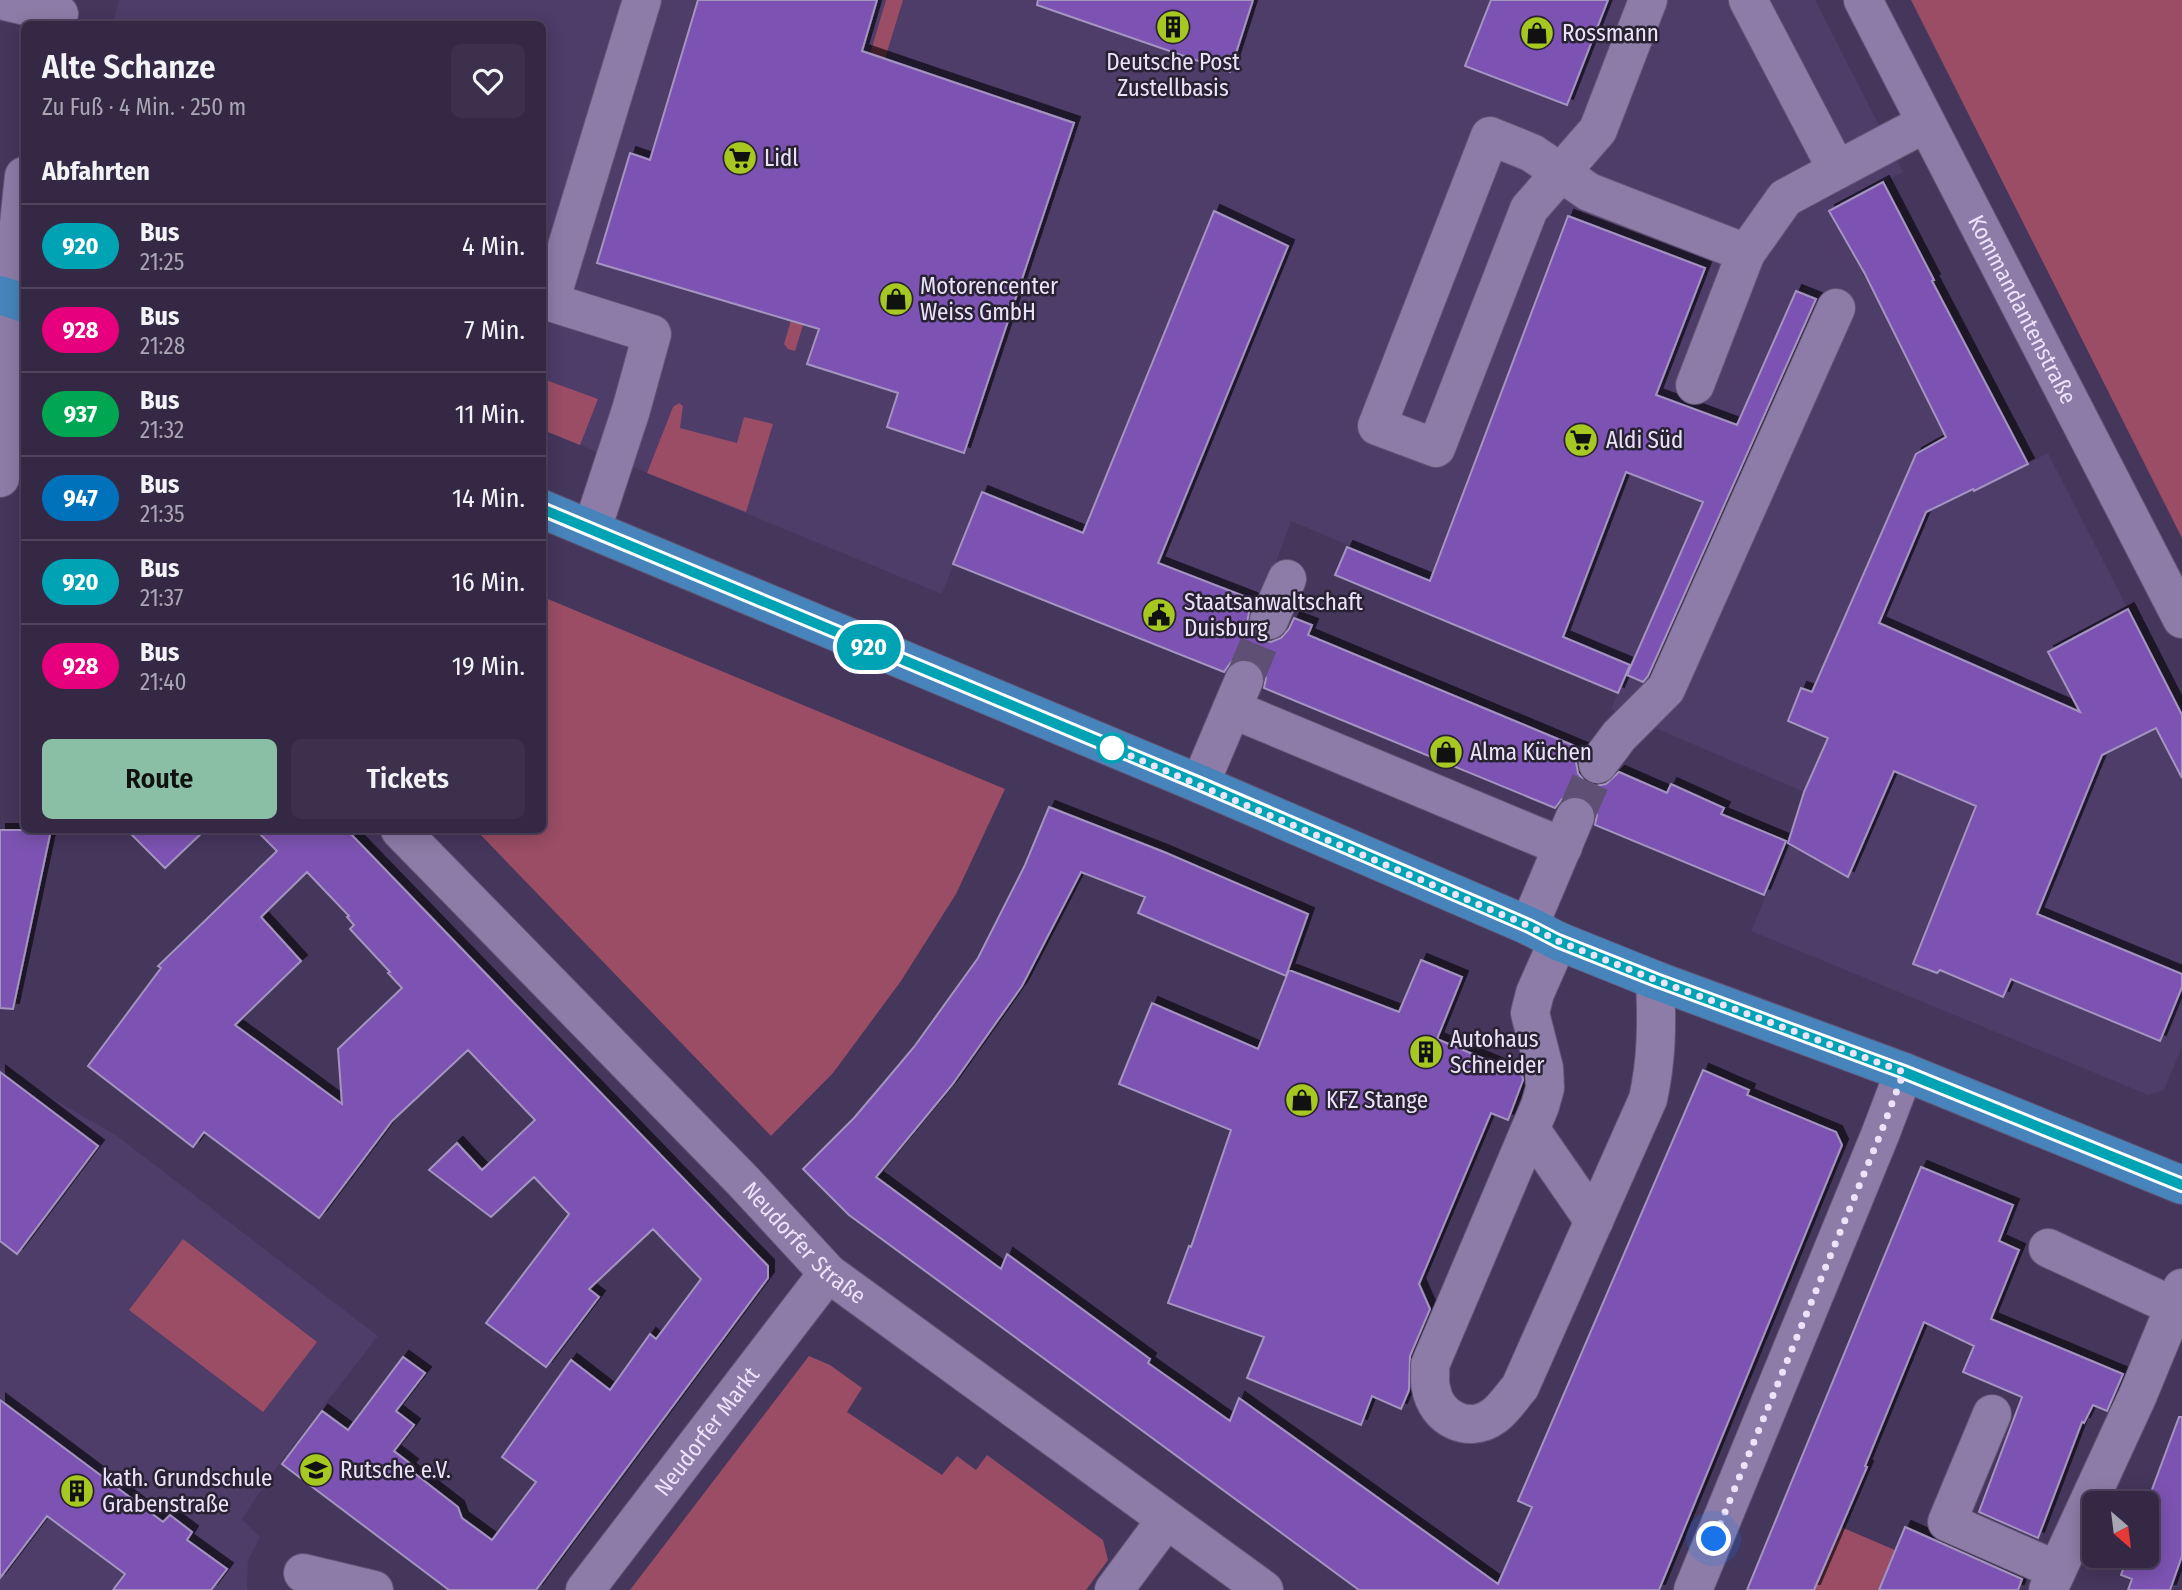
<!DOCTYPE html>
<html lang="de">
<meta charset="utf-8">
<style>
:root{--surface:#342845;--page:#3c304c;--text:#f1f3f6;--muted:#a9a6b3;--line:#4e445e;--accent:#8abfa5}
body{margin:0;font-family:"Fira Sans Condensed",sans-serif;background:var(--page);color:var(--text);height:100vh;display:flex;flex-direction:column;font-size:26px;white-space:nowrap}
*{box-sizing:border-box;margin:0}
p{font-size:23px;color:var(--muted)}
.icon{flex:none;width:38px;height:38px;fill:none;stroke:currentColor;stroke-width:2;stroke-linecap:round;stroke-linejoin:round}
.map{position:relative;flex:1;overflow:hidden}
.panel{position:absolute;left:21px;top:21px;width:525px;height:812px;display:flex;flex-direction:column;background:var(--surface);border-radius:10px;box-shadow:0 4px 18px #0003,0 0 0 2px var(--line)}
.panel>*{flex:none}
.badge{padding:0 14px;border-radius:23px;font-size:24px;line-height:46px}
.needle{width:46px;rotate:152deg}
.fabs{position:absolute;left:2082px;top:1491px;display:grid;gap:14px}
.fabs a{display:grid;place-items:center;width:77px;height:77px;border-radius:10px;background:var(--surface);box-shadow:0 4px 18px #0003,0 0 0 2px var(--line);font-size:35px}
.you{position:absolute;width:35px;height:35px;margin:-18px;border:5px solid #fff;border-radius:50%;background:#1a73e8;box-shadow:0 0 0 10px #1a73e833}
.map>.badge{position:absolute;translate:-50% -50%;box-shadow:0 0 0 4px #fff}
h2{padding:0 21px;font-size:26px;line-height:63px}
.round{display:grid;place-items:center;flex:none;width:74px;height:74px;border-radius:10px;background:var(--page)}
.head{display:flex;align-items:center;justify-content:space-between;height:119px;padding:0 21px}
h1{font-size:33px;font-weight:600;line-height:52px}
.cta{display:flex;gap:14px;margin-top:auto;padding:14px 21px}
.cta a{flex:1;height:80px;border-radius:10px;background:var(--accent);color:#111;font-size:28px;font-weight:600;line-height:80px;text-align:center}
.cta a+a{background:var(--page);color:var(--text)}
ul{padding:0;list-style:none}
li{display:flex;align-items:center;gap:21px;height:84px;padding:0 21px;border-top:2px solid var(--line)}
li div{flex:1}
li b{display:block;font-size:26px}
li em{font-style:normal}
li .badge{min-width:77px;font-weight:700;text-align:center}
.map>svg:first-child{display:block}
.built{fill:#4e3c69}
.green{fill:#9a4d65}
.building{fill:#7b52b2;stroke:#a494c0;stroke-width:2;fill-rule:evenodd;filter:url(#shadow)}
.lines{fill:none;stroke-linecap:round;stroke-linejoin:round}
.minor-tunnel{stroke:#5e5074;stroke-width:38;stroke-dasharray:38 19;stroke-linecap:butt}
.minor-casing{stroke:#625474;stroke-width:40}
.major-casing{stroke:#625474;stroke-width:40}
.minor{stroke:#8c7ca7;stroke-width:38}
.major{stroke:#4684bb;stroke-width:38}
.line-casing{stroke:#fff;stroke-width:16}
.line{stroke:#00a3b4;stroke-width:10}
.walk{stroke:#ece3fb;stroke-width:7;stroke-dasharray:0 12.6}
.stop-dot{fill:#fff;stroke:#00a3b4;stroke-width:3.5}
.labels{text-anchor:middle;dominant-baseline:central;stroke-width:5;stroke-linejoin:round;paint-order:stroke}
.poi-label{font-size:23px;fill:#ece3fb;stroke:#292233;text-anchor:start}
.street-label{font-size:23px;fill:#ece3fb;stroke:#292233}
</style>
<div class="map">
<svg width="2182" height="1590" viewBox="0 0 2182 1590">
<defs>
<filter id="shadow"><feDropShadow dx="6" dy="-6" stdDeviation="0" flood-color="#0009"/></filter>
</defs>
<rect width="100%" height="100%" fill="#45365c"/>
<path class="built" d="M119 0H1815L1903 172 1829 211 1881 307 1974 491 2048 453 2182 715V1047L2164 1090 2148 1095 1751 931 1788 843 1804 792 1611 709 1630 665 1291 521 1261 603 1146 559 983 492 942 594 543 430 542 24H113Z
M0 1068 117 1136 378 1336 278 1465 242 1519 260 1537 248 1561 247 1590H0Z"/>
<path class="green" d="M886 0H903L795 351 788 349 784 344Z
M1911 0H2182V538Z
M543 379 598 399 580 445 543 430Z
M679 403 683 406 680 428 737 443 744 417 773 424 746 512 647 473 673 407Z
M543 597 1005 789 956 894 901 981 833 1073 771 1136 476 830H542Z
M183 1239 317 1342 263 1412 129 1310Z
M809 1356 830 1365 862 1388 847 1412 942 1475 957 1456 976 1470 987 1455 1103 1540 1108 1560 1086 1590H630Z
M1841 1527 1895 1550 1879 1590H1814L1807 1586 1820 1577Z"/>
<path class="building" d="M698 0H877L862 51 1074 123 964 453 887 427 898 393 807 364 819 329 597 263 630 153 650 160Z
M1038 0H1253L1230 72 1037 5Z
M1491 0H1608L1567 105 1465 66Z
M1883 182 1934 280 1932 281 2028 464 1974 491 1973 489 1926 512 1879 623 2080 712 2048 652 2128 609 2182 715V778L2156 728 2102 755 2037 914 2182 974V987L2160 1041 2011 979 2003 997 1940 970 1937 973 1913 964 1976 806 1894 771 1848 877 1788 843 1804 792 1828 738 1788 721 1801 688 1812 692 1916 454 1946 437 1865 274 1829 211Z
M1214 211 1288 246 1158 563 1254 600 1249 612 1247 623 1252 633 1260 640 1271 642 1281 638 1289 629 1294 618 1312 625 1308 635 1582 749 1576 762 1578 773 1585 782 1596 786 1606 784 1619 772 1667 793 1671 784 1724 808 1721 814 1786 841 1764 895 1595 825 1597 815 1593 804 1583 797 1572 795 1562 799 1555 808 1264 688 1266 678 1262 667 1252 660 1241 658 1231 662 1224 672 953 564 982 492 1083 533Z
M1568 216 1705 268 1656 395 1737 425 1796 291 1816 299 1648 676 1643 682 1627 675 1703 502 1626 472 1563 637 1630 665 1618 693 1335 575 1347 547 1430 581Z
M1049 807 1164 852 1308 914 1286 976 1138 913 1145 897 1081 872 1022 986 952 1085 876 1177 1001 1269 1007 1254 1150 1359 1148 1363 1230 1421 1239 1398 1498 1584 1532 1507 1518 1501 1703 1070 1749 1090 1747 1095 1836 1132 1842 1145 1659 1590H1359L849 1215 803 1169 854 1118 882 1085 914 1047 978 958 1025 865Z
M0 830H51L13 1009 0 1008Z
M127 830H205L165 868Z
M256 830H347L768 1266V1278L536 1590H449L282 1464 322 1411 348 1430 403 1357 425 1373 396 1411 414 1425 394 1451 412 1465 409 1469 458 1507 462 1518 492 1540 536 1482 502 1457 571 1360 610 1390 650 1334 656 1339 701 1279 653 1229 589 1289 599 1297 546 1367 486 1323 569 1214 534 1177 491 1217 429 1170 457 1143 482 1170 535 1120 468 1050 392 1121 319 1218 204 1132 193 1147 88 1066 161 968 158 966 277 851ZM307 872 349 916 347 917 354 925 350 929 390 972 388 973 402 988 338 1049 342 1104 235 1025 301 961 261 917Z
M1421 960 1462 977 1437 1039 1522 1075 1523 1080 1508 1120 1491 1113 1419 1284 1430 1309 1410 1356 1409 1390 1401 1409 1372 1396 1361 1425 1247 1378 1264 1337 1168 1303 1189 1246 1191 1247 1231 1130 1119 1084 1152 1003 1258 1049 1289 970 1399 1012Z
M0 1072 98 1146 17 1254 0 1241Z
M1921 1167 2013 1205 1999 1241 2019 1250 1991 1319 2123 1374 2107 1411 2093 1405 2084 1423 2082 1422 2038 1538 1979 1512 2022 1397 1963 1372 1974 1346 1924 1322 1865 1466 1867 1467 1814 1590H1747Z
M0 1400 163 1522 170 1515 192 1532 187 1540 227 1569 211 1590H113L125 1574 47 1516 0 1578Z
M2179 1417H2182V1556L2170 1590H2128L2132 1579 2121 1575 2128 1556H2147V1503Z
M1905 1527 2022 1579 2018 1590H1879Z"/>
<g class="lines">
<path class="minor-tunnel" d="M1244 680 1269 620
M1575 817 1598 764"/>
<g class="minor-casing">
<g id="minor">
<path d="M0 0 59 14"/>
<path d="M1648 0 1598 130 1529 209 1436 448 1377 426 1490 136 1532 153 1589 192 1746 253 1785 198 1837 170 1748 0"/>
<path id="s1" d="M1863 0 2182 619"/>
<path d="M1837 170 1926 123"/>
<path d="M1695 385 1746 253"/>
<path d="M0 478 6 431V347L24 176"/>
<path d="M592 529 631 410 652 334 550 302 642 0"/>
<path d="M1269 620 1287 579"/>
<path d="M1232 709 1563 847"/>
<path d="M1598 764 1619 736 1666 689 1836 308"/>
<path d="M1200 784 1244 680"/>
<path id="s2" d="M400 830 744 1182 828 1273 1264 1590"/>
<path d="M1529 926 1575 817"/>
<path d="M1558 941 1535 993 1530 1013 1544 1068 1545 1088 1540 1106 1430 1365C1431 1373 1429 1381 1431 1388 1436 1418 1468 1435 1494 1416 1504 1409 1512 1396 1520 1387L1648 1099C1657 1059 1657 1021 1655 980"/>
<path d="M1531 1130 1594 1221"/>
<path d="M2048 1248 2173 1306"/>
<path d="M1992 1414 1947 1522 2056 1570"/>
<path d="M303 1573 374 1590"/>
<path id="s3" d="M585 1590 828 1273"/>
<path d="M1114 1590 1166 1520"/>
<path d="M1693 1590 1880 1135 1904 1072"/>
<path d="M2048 1590 2138 1395 2182 1288"/>
</g>
</g>
<g class="major-casing">
<path id="major" d="M0 295 24 303
M542 509 1200 784 1529 926 1558 941 1655 980 1904 1072 2182 1185"/>
</g>
<use href="#minor" class="minor"/>
<use href="#major" class="major"/>
</g>
<g class="lines">
<g class="line-casing">
<path id="line" d="M542 509 1200 784 1529 926 1558 941 1656 980 1904 1072 2182 1185"/>
</g>
<use href="#line" class="line"/>
<path class="walk" d="M1112 748 1110 747 1529 926 1558 941 1656 980 1904 1072 1880 1135 1714 1539"/>
</g>
<defs>
<g id="building-disc" transform="scale(1.75)"><circle r="9.5" fill="#a6c821" stroke="#292233"/><path d="M-4-6H4V6H1V3H-1V6H-4ZM-2.5-4.3h1.7v1.8h-1.7ZM.8-4.3h1.7v1.8H.8ZM-2.5-1h1.7V.8h-1.7ZM.8-1h1.7V.8H.8Z" fill="#111"/></g>
<g id="shop-disc" transform="scale(1.75)"><circle r="9.5" fill="#a6c821" stroke="#292233"/><path d="M-5-2.5h2.3a2.7 3.5 0 0 1 5.4 0H5L5.5 6h-11ZM-1.5-2.5h3a1.5 2.3 0 0 0-3 0Z" fill="#111"/></g>
<g id="supermarket-disc" transform="scale(1.75)"><circle r="9.5" fill="#a6c821" stroke="#292233"/><path d="M-6-5.5h2.5l.6 2H6L4.5 2H-2.5L-4.4-4H-6ZM-1.5 3.2a1.3 1.3 0 1 0 .1 0ZM3 3.2a1.3 1.3 0 1 0 .1 0Z" fill="#111"/></g>
<g id="civic-disc" transform="scale(1.75)"><circle r="9.5" fill="#a6c821" stroke="#292233"/><path d="M-.6-6.5H3V-4.5H.6V-3L4-1V1h2V6H-6V1h2V-1L-.6-3ZM-1.2 2.5V6h2.4V2.5Z" fill="#111"/></g>
<g id="school-disc" transform="scale(1.75)"><circle r="9.5" fill="#a6c821" stroke="#292233"/><path d="M0-5L7-2L0 1L-7-2ZM-4 1L0 2.5L4 1V4Q0 6-4 4Z" fill="#111"/></g>
</defs>
<g fill-rule="evenodd">
<use href="#building-disc" x="1173" y="27"/>
<use href="#shop-disc" x="1537" y="33"/>
<use href="#supermarket-disc" x="740" y="158"/>
<use href="#shop-disc" x="896" y="299"/>
<use href="#supermarket-disc" x="1581" y="440"/>
<use href="#civic-disc" x="1159" y="615"/>
<use href="#shop-disc" x="1446" y="752"/>
<use href="#building-disc" x="1426" y="1052"/>
<use href="#shop-disc" x="1302" y="1100"/>
<use href="#school-disc" x="316" y="1470"/>
<use href="#building-disc" x="77" y="1491"/>
</g>
<circle class="stop-dot" cx="1112" cy="748" r="14"/>
<g class="labels">
<g class="poi-label">
<text x="1562" y="33">Rossmann</text>
<text x="1173" y="62" text-anchor="middle">Deutsche Post<tspan x="1173" dy="26">Zustellbasis</tspan></text>
<text x="764" y="158">Lidl</text>
<text x="920" y="286">Motorencenter<tspan x="920" dy="26">Weiss GmbH</tspan></text>
<text x="1606" y="440">Aldi Süd</text>
<text x="1184" y="602">Staatsanwaltschaft<tspan x="1184" dy="26">Duisburg</tspan></text>
<text x="1470" y="752">Alma Küchen</text>
<text x="1450" y="1039">Autohaus<tspan x="1450" dy="26">Schneider</tspan></text>
<text x="1326" y="1100">KFZ Stange</text>
<text x="340" y="1470">Rutsche e.V.</text>
<text x="102" y="1478">kath. Grundschule<tspan x="102" dy="26">Grabenstraße</tspan></text>
</g>
<g class="street-label">
<text stroke="none"><textPath href="#s1" startOffset="348">Kommandantenstraße</textPath></text>
<text stroke="none"><textPath href="#s2" startOffset="578">Neudorfer Straße</textPath></text>
<text stroke="none"><textPath href="#s3" startOffset="200">Neudorfer Markt</textPath></text>
</g>
</g>
</svg>
<div class="fabs">
<a><svg class="needle" viewBox="-14 -14 28 28"><path d="M0-13l5 13h-10z" fill="#e53935"/><path d="M0 13l5-13h-10z" fill="#a9a6b3"/></svg></a>
</div>
<div class="you" style="left:1714px;top:1539px"></div>
<b class="badge" style="left:869px;top:647px;background:#00a3b4;color:#fff">920</b>
<section class="panel">
<div class="head"><div><h1>Alte Schanze</h1><p>Zu Fuß · 4 Min. · 250 m</p></div><a class="round"><svg class="icon" aria-label="heart" viewBox="0 0 24 24"><path d="M12 20l-8-8c-3-5 5-10 8-4 3-6 11-1 8 4z"/></svg></a></div>
<h2>Abfahrten</h2>
<ul>
<li><span class="badge" style="background:#00a3b4;color:#fff">920</span><div><b>Bus</b><p>21:25</p></div><em>4 Min.</em></li>
<li><span class="badge" style="background:#e6007e;color:#fff">928</span><div><b>Bus</b><p>21:28</p></div><em>7 Min.</em></li>
<li><span class="badge" style="background:#00a651;color:#fff">937</span><div><b>Bus</b><p>21:32</p></div><em>11 Min.</em></li>
<li><span class="badge" style="background:#0072bc;color:#fff">947</span><div><b>Bus</b><p>21:35</p></div><em>14 Min.</em></li>
<li><span class="badge" style="background:#00a3b4;color:#fff">920</span><div><b>Bus</b><p>21:37</p></div><em>16 Min.</em></li>
<li><span class="badge" style="background:#e6007e;color:#fff">928</span><div><b>Bus</b><p>21:40</p></div><em>19 Min.</em></li>
</ul>
<div class="cta"><a>Route</a><a>Tickets</a></div>
</section>
</div>
